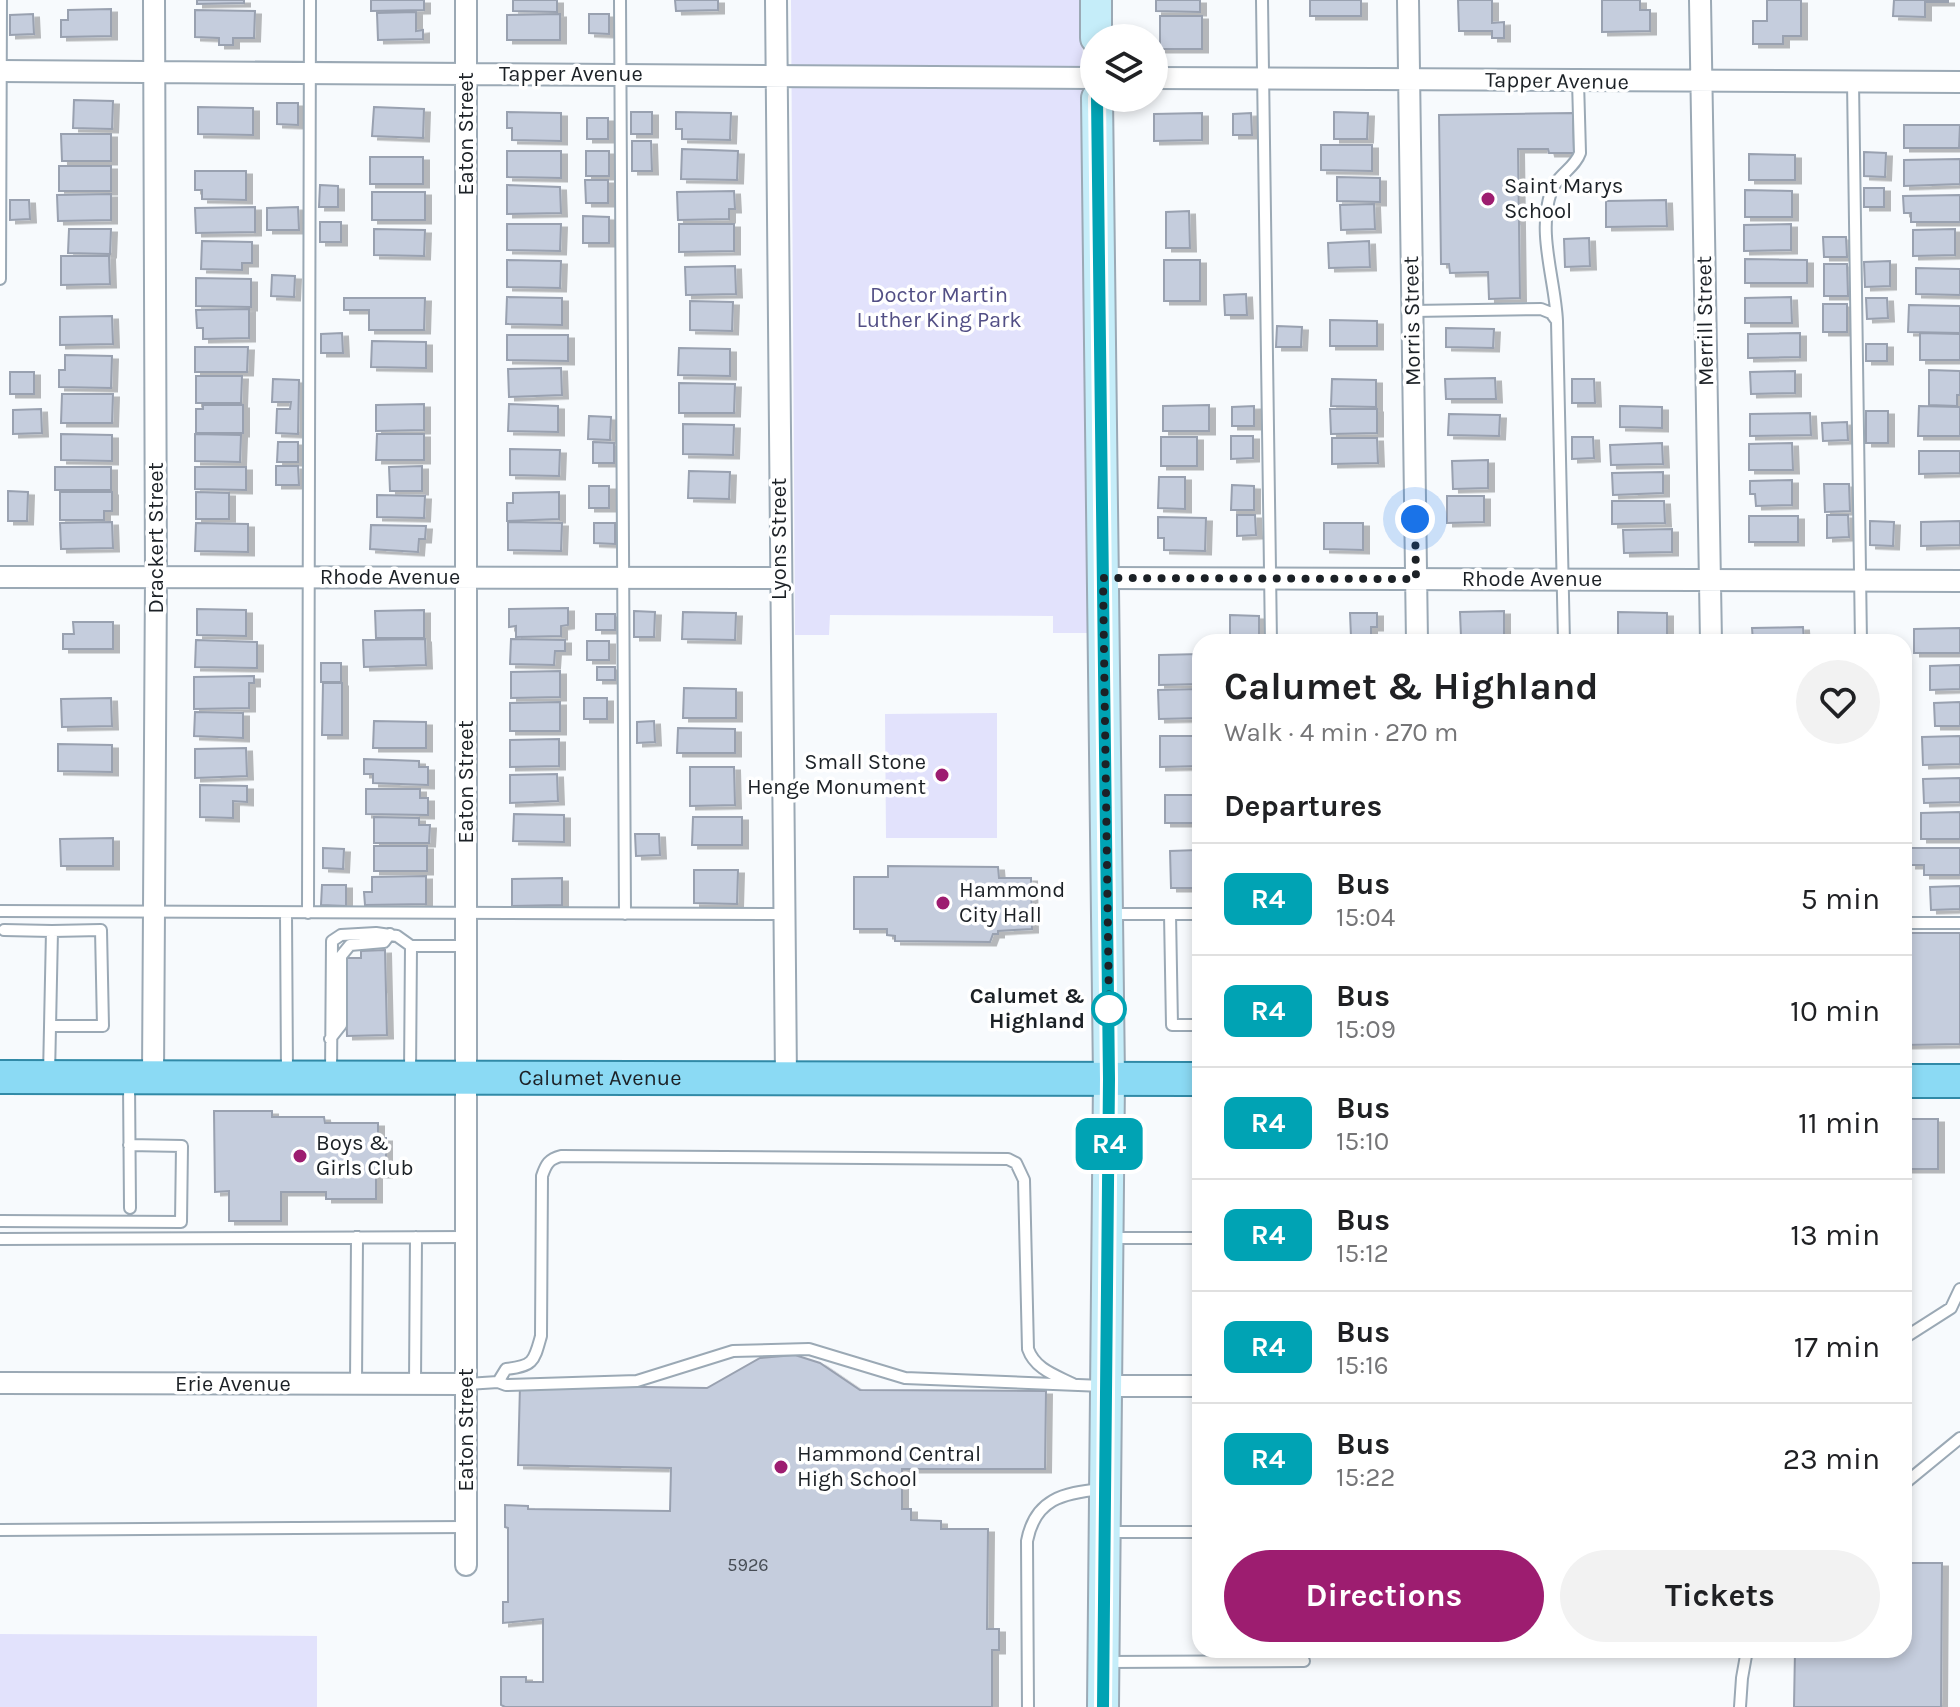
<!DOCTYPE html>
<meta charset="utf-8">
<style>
:root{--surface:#fff;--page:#f2f2f2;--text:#202124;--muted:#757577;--line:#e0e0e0;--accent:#9d1d70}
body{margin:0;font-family:Karla,sans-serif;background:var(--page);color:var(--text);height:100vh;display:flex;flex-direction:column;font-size:30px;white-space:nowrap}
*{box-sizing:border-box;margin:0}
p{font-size:26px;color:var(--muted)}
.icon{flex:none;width:44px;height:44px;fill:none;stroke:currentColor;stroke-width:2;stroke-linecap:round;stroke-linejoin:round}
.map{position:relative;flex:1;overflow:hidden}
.panel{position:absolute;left:1192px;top:634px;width:720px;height:1024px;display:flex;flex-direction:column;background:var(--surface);border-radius:24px;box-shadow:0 4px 12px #0003}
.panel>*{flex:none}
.badge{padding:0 16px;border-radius:12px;font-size:28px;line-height:52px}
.buttons{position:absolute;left:1080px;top:24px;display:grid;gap:16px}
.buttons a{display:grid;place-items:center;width:88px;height:88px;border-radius:50%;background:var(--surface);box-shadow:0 4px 12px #0003;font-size:40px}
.you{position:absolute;width:40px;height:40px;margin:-20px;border:6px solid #fff;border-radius:50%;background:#1a73e8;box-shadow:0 0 0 12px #1a73e833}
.map>.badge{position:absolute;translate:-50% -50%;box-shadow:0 0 0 4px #fff}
h2{padding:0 32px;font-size:30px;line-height:72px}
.round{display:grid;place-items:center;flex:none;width:84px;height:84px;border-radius:42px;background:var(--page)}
.summary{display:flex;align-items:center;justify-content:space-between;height:136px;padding:0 32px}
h1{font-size:38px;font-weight:700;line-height:60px}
.cta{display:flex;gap:16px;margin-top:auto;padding:16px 32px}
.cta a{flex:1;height:92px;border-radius:48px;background:var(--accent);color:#fff;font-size:32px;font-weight:700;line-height:92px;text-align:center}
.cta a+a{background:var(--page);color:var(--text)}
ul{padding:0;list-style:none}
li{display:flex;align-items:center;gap:24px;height:112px;padding:0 32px;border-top:2px solid var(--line)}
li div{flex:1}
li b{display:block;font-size:30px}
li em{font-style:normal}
li .badge{min-width:88px;font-weight:700;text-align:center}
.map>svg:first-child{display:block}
.green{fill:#e2e2fc}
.building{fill:#c5cddd;stroke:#99a1b0;stroke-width:2;filter:url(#shadow)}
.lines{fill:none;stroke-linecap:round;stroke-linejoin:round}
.lane-casing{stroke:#9ba9b5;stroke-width:14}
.street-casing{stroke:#9ba9b5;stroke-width:24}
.secondary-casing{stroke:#9ba9b5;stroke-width:34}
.primary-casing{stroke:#318aa7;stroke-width:36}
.lane{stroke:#fff;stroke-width:10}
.street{stroke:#fff;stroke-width:20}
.secondary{stroke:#c5edf9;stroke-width:30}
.primary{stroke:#8bdaf4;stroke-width:32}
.line-casing{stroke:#fff;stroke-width:18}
.line{stroke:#00a3b4;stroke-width:12}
.walk{stroke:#1c2126;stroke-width:8;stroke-dasharray:0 14.4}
.poi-dot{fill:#9d1d70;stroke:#fff;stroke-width:3}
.stop-dot{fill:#fff;stroke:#00a3b4;stroke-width:4}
.labels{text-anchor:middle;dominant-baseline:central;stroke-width:7;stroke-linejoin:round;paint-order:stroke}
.number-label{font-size:18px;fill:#464c54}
.street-label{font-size:22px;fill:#1c2126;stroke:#fff}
.poi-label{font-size:22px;fill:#1c2126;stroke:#fff;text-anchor:start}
.park-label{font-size:22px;fill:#524f85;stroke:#fff}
.stop-label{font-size:22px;font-weight:bold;fill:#1c2126;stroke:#fff;text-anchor:end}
</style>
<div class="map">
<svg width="1960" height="1707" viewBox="0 0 1960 1707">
<defs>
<filter id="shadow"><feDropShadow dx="6" dy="3.5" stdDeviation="0" flood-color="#0004"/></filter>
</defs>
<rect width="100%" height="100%" fill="#f7fafd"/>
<path class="green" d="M791 0H1082L1090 633H1053V616L830 615 829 635H795Z
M997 713V838H886L885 714Z
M0 1634 317 1636V1707H0Z"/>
<path class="building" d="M197 0H244V3L197 4Z
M371 0H424V10L371 11Z
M513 0H557V12L513 11Z
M675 0H718V10L676 11Z
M1156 0H1200V12L1156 11Z
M1310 0H1361V16H1310Z
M1458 0H1492V23L1504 22V38H1492V31H1459Z
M1602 0H1640V10H1650V31L1602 32Z
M1767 0H1801V36H1783V44H1753V21H1767Z
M1894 0H1948V2H1925V17L1893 16Z
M111 9V36L61 37V20H68V10Z
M195 10 255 11 254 38H233V45H219V38L195 37Z
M416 12V31L423 30V39L378 40 377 13Z
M33 14 34 34 10 35V15Z
M560 14V40H507V15Z
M589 14H609V34L589 33Z
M1160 16H1202V49H1160Z
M74 100 113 101 112 129 73 128Z
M277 103H298V125L277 124Z
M198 107 253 108V135L198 134Z
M374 107 424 109 423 138 372 136Z
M507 112 561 113V141L512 140V128H507Z
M631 112H652V134H631Z
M676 112 731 113 730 140 682 139V129H676Z
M1334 112 1368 113 1367 139H1334Z
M1202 113V140L1154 141V114Z
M1251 113 1252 135H1233V114Z
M1573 113 1574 153H1549L1548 149H1518L1520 298 1489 299 1488 272 1450 273 1449 264H1441L1439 115Z
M587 118H608V139H587Z
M1904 125H1960L1959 148H1904Z
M61 134H111V161H62Z
M632 141H651L652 171H632Z
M1321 145H1372V171L1321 170Z
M682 149 738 151 737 180 681 179Z
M507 151H561V178L507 177Z
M586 151H609V176H586Z
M1864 152 1886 153 1885 177 1864 176Z
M1749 154 1795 155V180H1749Z
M370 157H423V184H370Z
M1960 159V184L1904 186V160Z
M59 166H111V191H59Z
M195 171H246V200L202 199V190H195Z
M1337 177 1380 178V202L1337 201Z
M585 180H608V203H586Z
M320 185 338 186V207H319Z
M507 185 560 187 561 213 507 214Z
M1864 188H1884V207H1864Z
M1745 190 1792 191V217H1745Z
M734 191 735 209H729V219L678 220 677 192Z
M372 192H425V220H372Z
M111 194V220L58 221 57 195Z
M1960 195V222H1911V213H1904L1903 196Z
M10 200H29L30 219 10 220Z
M1666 200 1667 226 1606 227V201Z
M1374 204 1375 229 1341 230 1340 205Z
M255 207V232L196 233 195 208Z
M298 207 299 230H267V208Z
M1189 211 1190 248H1166V212Z
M583 216 609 217V243H583Z
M320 222H341V242H320Z
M507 224H561L560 251 507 250Z
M679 224H734V251L679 252Z
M1791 224V250L1744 251V225Z
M69 229H111L110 254 68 253Z
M374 229 425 230 424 256 374 255Z
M1955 229V255L1913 256V230Z
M1823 237H1846L1847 257H1824Z
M1589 238 1590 266 1565 267 1564 239Z
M202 241 252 242V263H242V270L201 269Z
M1369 241 1370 267 1329 268 1328 243Z
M61 256H109L110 284 61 285Z
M1745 259 1807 260V283H1745Z
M507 260 561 261 560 288 507 287Z
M1164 260H1200V301H1164Z
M1890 261V286L1865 287 1864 262Z
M1824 264H1847L1848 296H1824Z
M735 266 736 294 686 295 685 267Z
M1916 268 1960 269V295L1916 294Z
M272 275 295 276 294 297 271 296Z
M196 278 251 279V307L196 306Z
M1246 294 1247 315H1225L1224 295Z
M507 297 562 298V325L506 324Z
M1791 297 1792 323H1745V298Z
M344 298H425L424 330H369V310H344Z
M1866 298H1887L1888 318 1867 319Z
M690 301 733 302 732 331 690 330Z
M1823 304H1847V332H1823Z
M1909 305 1960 306V333L1908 332Z
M249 309V338L203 339V328H197L196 310Z
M112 316 113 344 60 345V317Z
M1330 320 1377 321V346H1330Z
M1277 326 1302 327 1301 347H1276Z
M1446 328 1494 329 1493 348 1446 347Z
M342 333 343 353H321V334Z
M1800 333V357L1748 358V334Z
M1920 333 1960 334V360H1920Z
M507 335H568V361L507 360Z
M372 341 426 342V368L371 367Z
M1866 344H1887V361H1866Z
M195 347H248L247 372H195Z
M679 348 730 349V376L678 375Z
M65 355 112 356 111 388 59 387V370H65Z
M561 368 562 395 509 397 508 369Z
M1929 370 1960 371V395H1957V406L1929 405Z
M1795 371V393L1751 394 1750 372Z
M10 372H34V394H10Z
M196 376H242L241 403H196Z
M1495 378 1496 399H1446L1445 379Z
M273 379 299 380 298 434 276 433 277 409H290L291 402H272Z
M1332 379 1376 380V407L1331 406Z
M1572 379H1594L1595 403H1572Z
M679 383 735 384 734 413H679Z
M62 394H113L112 423H61Z
M424 404V430L376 431V405Z
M509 404 558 406V432L508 431Z
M203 405H243V433H196V409H203Z
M1209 405V431H1163V406Z
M1254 406V426H1232V407Z
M1620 406 1662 407V428L1620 427Z
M1919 406 1960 407V436H1918Z
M41 409 42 433 13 434V410Z
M1330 409H1377V433L1331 434Z
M1866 411H1888V443H1866Z
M1810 413 1811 435 1750 436V414Z
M1449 414 1500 415 1499 436 1448 435Z
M589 416 611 417 610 440 588 439Z
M1847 422 1848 440 1823 441 1822 423Z
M683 424 734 425 733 455 683 454Z
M61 434 112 435V461L61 460Z
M195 434 241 435 240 462 195 461Z
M377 434H424V460H376Z
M1231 436H1253V458L1231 459Z
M1161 437H1197V466H1161Z
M1572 437H1593L1594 458 1572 459Z
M1332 438H1377L1378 463 1332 464Z
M278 442H298V462H277Z
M593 442 614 443V463H593Z
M1662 443 1663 464 1611 465 1610 445Z
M1792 443 1793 470H1749V444Z
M510 449 560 450 559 476 510 475Z
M1919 451H1960V473L1919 474Z
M1488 460V488L1453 489 1452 461Z
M276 466H298L299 485H276Z
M422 466V491H390L389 467Z
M55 467H111V490H55Z
M195 467H246V490L195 489Z
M689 471 730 472 729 499 688 498Z
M1663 472V493L1613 495 1612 473Z
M1159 477H1185V509L1158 508Z
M1792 480V505L1756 506 1755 494H1750V481Z
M1824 484H1849L1850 511 1825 512Z
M1232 485 1254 486V510H1231Z
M589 486H609V508H589Z
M8 491 28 492 27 521H8Z
M60 492H112V511H104V520H60Z
M196 492 229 493V519H196Z
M559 492V519L507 521V503H513V493Z
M377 495 425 496 424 518 377 517Z
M1447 496H1484V522L1447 523Z
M1612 501H1664L1665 523 1612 524Z
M1237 515H1255L1256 535 1237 536Z
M1827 515H1848L1849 537 1827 538Z
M1749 516H1798V542H1749Z
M1158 517 1206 518 1205 551 1164 550V538H1158Z
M1870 521 1894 522 1893 546 1870 545Z
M1960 521V545L1921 546V522Z
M112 522 113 548 61 549 60 523Z
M508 522 562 523 561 551 508 550Z
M196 523 248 524V552L195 551Z
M594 523H615V544L594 543Z
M1324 523H1363V550L1324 549Z
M371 525 426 526 425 539H419L418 552 370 549Z
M1672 529V552L1624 553 1623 530Z
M568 608V625L561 626V636L516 637V626L509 627V609Z
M197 609 246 610V636L197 635Z
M424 610V638H376L375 611Z
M634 611 655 612 654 637H634Z
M1504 611V637H1461L1460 612Z
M683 612 736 613 735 640 682 639Z
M1618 612 1667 613V639L1618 638Z
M1350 613H1377V627H1371V637H1351Z
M596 614H615V630H596Z
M1230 615 1259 616V642L1230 641Z
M73 622H113V649H63V634H74Z
M1803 627 1804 642H1753L1752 628Z
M1960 628V653H1914V629Z
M425 639 426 665 364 667 363 640Z
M511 639 565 640V651H555L554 665 510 664Z
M196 640 257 642V668L195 667Z
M587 641H609V660H587Z
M1200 654V684L1159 685V655Z
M321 663H341V682H321Z
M1960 665V689L1930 690V666Z
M597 667H615V680H597Z
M560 671V697L511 698V672Z
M254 676V683H249V708L194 709V677Z
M323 683H342V735H322Z
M684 688 736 689V718H683Z
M1200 689V718L1159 719 1158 690Z
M111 698 112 726 62 727 61 699Z
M584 698H607V719H584Z
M560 702V731H510V703Z
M1960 702V726H1935L1934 703Z
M195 712 243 713V738L194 736Z
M374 721 426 722V748H373Z
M654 721 655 742 637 743V722Z
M678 728 735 729V753H677Z
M1160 736H1200V766L1160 767Z
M1960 736V764L1923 765 1922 737Z
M559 739V766L510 767V740Z
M58 744 112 745V772L58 771Z
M246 748 247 776 195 778V749Z
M364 759 419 761V767H428V785L373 783V774H364Z
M690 767H734L735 805 690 806Z
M557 774 558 801 510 803V775Z
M1960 778V802L1924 803 1923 779Z
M200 785 247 786V802L233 801V818L200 817Z
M366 789H420V798H428V815L366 814Z
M1165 795H1200V823H1165Z
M1960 812V839H1921V813Z
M514 814 564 815V842L513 841Z
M374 817 419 818V825H430L429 843H374Z
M693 817H742V845H692Z
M635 834H659L660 855 636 856Z
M113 838V866H61L60 839Z
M374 846H427V871H374Z
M323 848 344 849 343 869 323 868Z
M1911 848H1960V875H1924V865H1910Z
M1198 850 1199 888H1171L1170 851Z
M888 866 998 867 999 878H1031L1032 929 998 931V934H993L990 942 895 941V936L887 935V929H854V877H888Z
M694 870H738L737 904 694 903Z
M426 876V904L365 905 364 892H372V877Z
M562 878V905L512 906V879Z
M322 885H346V906L321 905Z
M1960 886V909L1931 910 1930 887Z
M1904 933H1960V1044L1904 1045Z
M385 950 387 1035 347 1036 345 958H361V951Z
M214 1111H272V1117H324L325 1123H378V1138H386V1174H376V1199H326V1192H281V1221H229V1191L215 1192Z
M1904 1119H1938V1169H1904Z
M795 1355 820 1363 860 1390 1046 1391 1045 1469H902V1509H911V1520L941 1521V1529H988L987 1629H999V1650H992V1707H505L501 1705V1677H526V1682H543V1619L503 1623V1602H508V1528L505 1527V1505L528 1506V1509L670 1511 671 1468 518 1465 520 1385 707 1388 760 1358Z
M1904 1563H1942L1941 1707H1794L1795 1650H1904Z"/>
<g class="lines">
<g class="lane-casing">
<path id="lane" d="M620 0 625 914
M1262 0 1271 642
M1853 82 1861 642
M0 279 1 0
M1412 311 1541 309 1551 313 1557 321
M1564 642 1557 321C1555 279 1537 233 1551 192 1557 175 1575 168 1580 153L1578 81
M0 911 784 914
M286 913 287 1075
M308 913 310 0
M1109 914H1200
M1170 914 1172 1025H1200
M1904 923H1960
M4 930 52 931
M330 1039 341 1025V956L350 945 384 942 390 934
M49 1075 52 931 101 930 103 1026H50
M331 1075 332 941 341 935 376 933 397 936 411 946H467
M410 1075 411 946
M129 1083 130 1208
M0 1221 181 1222 182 1146 129 1145
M1110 1238H1200
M0 1239 467 1237
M1904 1338 1951 1308 1960 1289
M498 1382 506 1369C534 1366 534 1361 541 1336L542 1176C546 1164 549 1159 561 1156L1008 1159 1016 1163 1024 1180 1028 1349C1035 1369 1055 1375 1073 1384
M356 1384 357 1237
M415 1384 416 1237
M467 1384 498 1382 506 1385 637 1381 733 1351 809 1349 905 1378 1103 1386
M1904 1484 1960 1438
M0 1530 466 1527
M1106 1532H1200
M1106 1662 1304 1661
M1028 1707 1027 1541C1035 1499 1063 1493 1101 1489
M1740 1707 1742 1678 1747 1650"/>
</g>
<g class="street-casing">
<path id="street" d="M466 0V1565
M776 0 786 1078
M1408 0 1417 642
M1700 0 1711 642
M0 71 1094 78
M1154 78 1960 82
M0 577 780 578
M1103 578 1960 581
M153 1077 156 577 154 0
M0 1383 467 1384
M1106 1386H1200"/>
</g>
<g class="secondary-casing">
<path id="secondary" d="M1096 0V38
M1097 98 1109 1079 1103 1707"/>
</g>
<g class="primary-casing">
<g id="primary">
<path id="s1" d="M0 1077 1200 1079"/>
<path d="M1904 1081H1960"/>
</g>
</g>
<use href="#lane" class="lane"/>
<use href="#street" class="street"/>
<use href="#secondary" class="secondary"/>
<use href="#primary" class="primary"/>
</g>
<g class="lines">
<g class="line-casing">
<path id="line" d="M1097 98 1109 1079 1103 1707"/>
</g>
<use href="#line" class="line"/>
<path class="walk" d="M1109 1009 1103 578 1416 579 1415 519"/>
</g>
<g class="poi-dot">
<circle cx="1488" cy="199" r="8"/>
<circle cx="942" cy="775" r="8"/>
<circle cx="943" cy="903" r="8"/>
<circle cx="300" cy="1156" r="8"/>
<circle cx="781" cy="1467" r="8"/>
</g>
<circle class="stop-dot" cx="1109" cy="1009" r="16"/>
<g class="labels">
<g class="number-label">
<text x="748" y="1565">5926</text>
</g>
<g class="street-label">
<text x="571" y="74">Tapper Avenue</text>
<text transform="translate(1557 81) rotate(1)">Tapper Avenue</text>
<text transform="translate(466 134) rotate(-90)">Eaton Street</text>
<text transform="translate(1412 321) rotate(-91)">Morris Street</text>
<text transform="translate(1705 321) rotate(-91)">Merrill Street</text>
<text transform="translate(156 538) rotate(-90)">Drackert Street</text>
<text transform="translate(779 539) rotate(-90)">Lyons Street</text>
<text x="390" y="577">Rhode Avenue</text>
<text x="1532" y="579">Rhode Avenue</text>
<text transform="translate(466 782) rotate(-90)">Eaton Street</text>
<text stroke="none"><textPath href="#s1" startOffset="600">Calumet Avenue</textPath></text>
<text x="233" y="1384">Erie Avenue</text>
<text transform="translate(466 1430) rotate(-90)">Eaton Street</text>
</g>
<g class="poi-label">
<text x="1504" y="186">Saint Marys<tspan x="1504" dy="25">School</tspan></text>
<text x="926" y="762" text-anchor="end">Small Stone<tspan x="926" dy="25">Henge Monument</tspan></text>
<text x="959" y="890">Hammond<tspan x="959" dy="25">City Hall</tspan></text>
<text x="316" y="1143">Boys &amp;<tspan x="316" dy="25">Girls Club</tspan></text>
<text x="797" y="1454">Hammond Central<tspan x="797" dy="25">High School</tspan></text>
</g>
<g class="park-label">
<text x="939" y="295">Doctor Martin<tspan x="939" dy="25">Luther King Park</tspan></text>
</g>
<g class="stop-label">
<text x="1085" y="996">Calumet &amp;<tspan x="1085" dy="25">Highland</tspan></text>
</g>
</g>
</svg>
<div class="buttons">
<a><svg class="icon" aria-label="layers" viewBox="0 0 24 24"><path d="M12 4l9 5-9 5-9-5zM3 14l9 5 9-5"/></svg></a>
</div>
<div class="you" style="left:1415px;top:519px"></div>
<b class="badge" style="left:1109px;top:1144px;background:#00a3b4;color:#fff">R4</b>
<section class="panel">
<div class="summary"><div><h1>Calumet &amp; Highland</h1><p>Walk · 4 min · 270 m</p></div><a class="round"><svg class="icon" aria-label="heart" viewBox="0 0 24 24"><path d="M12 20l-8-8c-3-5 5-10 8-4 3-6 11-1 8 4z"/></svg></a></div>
<h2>Departures</h2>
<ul>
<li><span class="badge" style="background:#00a3b4;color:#fff">R4</span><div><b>Bus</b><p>15:04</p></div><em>5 min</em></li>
<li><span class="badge" style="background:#00a3b4;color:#fff">R4</span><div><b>Bus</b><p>15:09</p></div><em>10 min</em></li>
<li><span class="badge" style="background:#00a3b4;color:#fff">R4</span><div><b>Bus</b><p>15:10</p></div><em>11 min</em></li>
<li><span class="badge" style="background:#00a3b4;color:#fff">R4</span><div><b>Bus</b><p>15:12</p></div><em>13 min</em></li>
<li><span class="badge" style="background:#00a3b4;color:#fff">R4</span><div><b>Bus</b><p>15:16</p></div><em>17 min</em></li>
<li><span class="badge" style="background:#00a3b4;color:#fff">R4</span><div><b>Bus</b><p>15:22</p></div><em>23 min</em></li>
</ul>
<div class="cta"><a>Directions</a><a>Tickets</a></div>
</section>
</div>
